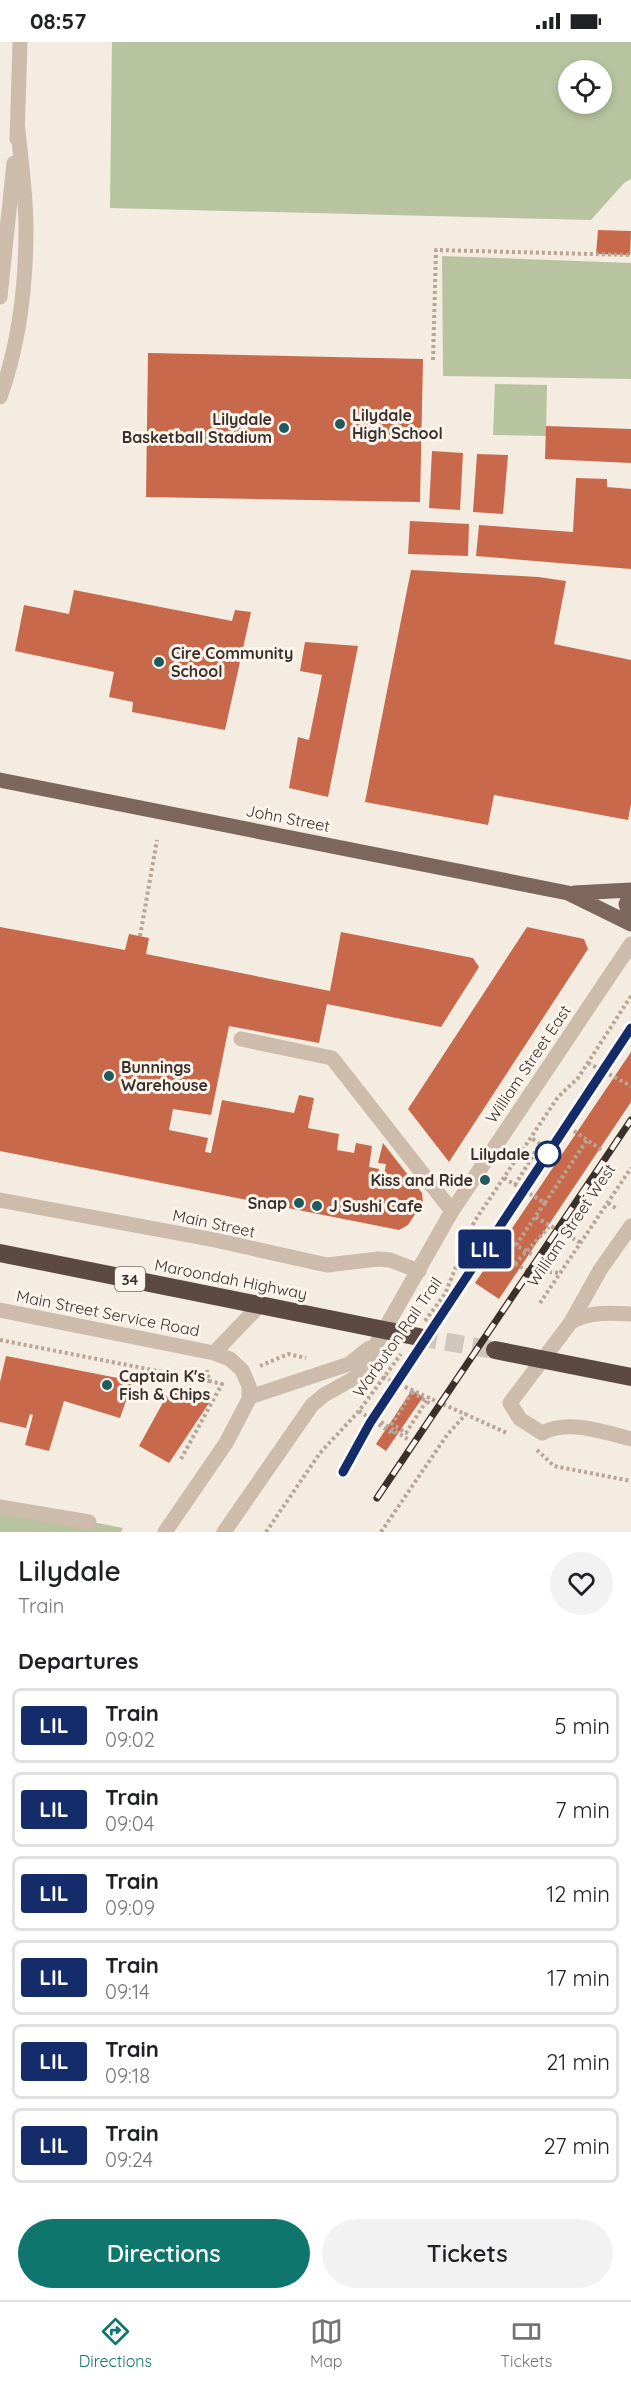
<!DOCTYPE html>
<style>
:root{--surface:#fff;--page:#f2f2f2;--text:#202124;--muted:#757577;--line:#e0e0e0;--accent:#0f766e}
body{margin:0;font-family:Quicksand,sans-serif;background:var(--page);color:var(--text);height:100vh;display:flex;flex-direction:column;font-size:22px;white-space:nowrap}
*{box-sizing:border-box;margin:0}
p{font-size:20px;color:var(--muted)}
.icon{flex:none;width:33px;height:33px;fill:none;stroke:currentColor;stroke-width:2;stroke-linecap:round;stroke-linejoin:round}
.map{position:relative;height:1490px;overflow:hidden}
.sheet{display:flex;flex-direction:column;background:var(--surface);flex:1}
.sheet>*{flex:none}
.badge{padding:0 12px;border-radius:4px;font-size:21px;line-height:39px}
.controls{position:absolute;left:558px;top:18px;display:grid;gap:12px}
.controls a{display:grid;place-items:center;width:54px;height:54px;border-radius:50%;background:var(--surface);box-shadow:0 3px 9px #0003;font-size:30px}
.map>.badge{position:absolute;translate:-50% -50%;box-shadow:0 0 0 3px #fff}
h2{padding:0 18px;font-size:22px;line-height:54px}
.round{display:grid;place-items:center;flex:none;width:63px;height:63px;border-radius:32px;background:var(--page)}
.head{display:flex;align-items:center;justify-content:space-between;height:102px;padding:0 18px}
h1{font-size:28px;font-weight:600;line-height:45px}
.action{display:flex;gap:12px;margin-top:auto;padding:12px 18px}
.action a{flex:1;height:69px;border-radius:36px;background:var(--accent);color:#fff;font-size:24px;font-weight:600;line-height:69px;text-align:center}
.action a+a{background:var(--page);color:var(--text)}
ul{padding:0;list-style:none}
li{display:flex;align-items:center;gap:18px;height:75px;margin:0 12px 9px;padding:0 6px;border:3px solid var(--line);border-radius:9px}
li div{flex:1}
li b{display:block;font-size:22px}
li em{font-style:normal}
li .badge{min-width:66px;font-weight:700;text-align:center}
.status{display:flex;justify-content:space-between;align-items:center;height:42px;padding:0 30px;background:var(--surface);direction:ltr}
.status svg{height:16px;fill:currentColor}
.menu{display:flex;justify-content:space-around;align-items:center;height:84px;border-top:2px solid var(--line);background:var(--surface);font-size:16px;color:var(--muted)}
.menu a{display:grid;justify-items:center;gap:3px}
.menu .current{color:var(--accent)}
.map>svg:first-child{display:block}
.green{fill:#b8c4a0;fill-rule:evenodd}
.building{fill:#c8694b}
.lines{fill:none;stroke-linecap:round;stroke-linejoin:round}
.highway-tunnel{stroke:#cfc6bd;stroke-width:18;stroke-dasharray:18 9;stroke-linecap:butt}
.path{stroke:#b9a596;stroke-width:4;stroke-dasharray:3 3;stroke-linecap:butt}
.minor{stroke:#cdbbac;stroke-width:15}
.major{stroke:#7d675c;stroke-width:15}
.highway{stroke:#5c4a42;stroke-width:18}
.rail-casing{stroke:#3b302b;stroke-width:7}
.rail{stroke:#fbf5ee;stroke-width:4.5;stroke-dasharray:14;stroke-linecap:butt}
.line-casing{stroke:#fff;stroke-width:14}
.line{stroke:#152c6b;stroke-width:9}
.poi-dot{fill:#1f5a5e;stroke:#fbf5ee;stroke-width:2}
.stop-dot{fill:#fff;stroke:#152c6b;stroke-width:3}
.labels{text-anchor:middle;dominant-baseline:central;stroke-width:6;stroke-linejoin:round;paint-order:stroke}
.shield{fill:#fbf5ee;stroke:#756b66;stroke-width:1.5}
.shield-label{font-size:15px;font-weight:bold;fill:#3b302b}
.poi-label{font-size:16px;font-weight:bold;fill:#3b302b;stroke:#fbf5ee;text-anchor:start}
.street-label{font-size:16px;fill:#3b302b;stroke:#fbf5ee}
.stop-label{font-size:16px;font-weight:bold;fill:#3b302b;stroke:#fbf5ee;text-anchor:end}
</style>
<div class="status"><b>08:57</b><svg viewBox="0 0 49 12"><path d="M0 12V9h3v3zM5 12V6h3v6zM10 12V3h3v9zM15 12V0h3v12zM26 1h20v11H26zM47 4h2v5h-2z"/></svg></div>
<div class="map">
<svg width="631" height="1490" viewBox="0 0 631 1490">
<rect width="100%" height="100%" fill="#f4ebe1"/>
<path class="green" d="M112 0H631V137L624 141 591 178 110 166ZM568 28H602V62H568Z
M442 214 631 221V337L443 334Z
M495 342 547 343 546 394 493 393Z
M0 1462 123 1486 121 1490H0Z"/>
<path class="building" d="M598 188 631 189 630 213 596 212Z
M148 311 423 317 420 460 146 455Z
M546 384 631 387V421L545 417Z
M432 409 463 411 460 468 429 466Z
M477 412 508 413 503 472 473 470Z
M576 436 607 437V445L631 447V527L476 514 479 483 573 490Z
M410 479 469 482 468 514 408 512Z
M411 528 538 535 566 539 554 602 631 618V762L628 778 494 753 488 783 365 760Z
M74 548 232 579 235 568 251 570 225 688 132 670 133 660 109 655 114 630 15 609 24 563 69 572Z
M305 600 358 604 328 755 289 746 298 695 309 698 322 633 300 629Z
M0 885 125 908 129 892 149 896 146 912 330 949 341 890 473 916 479 925 441 985 327 962 319 1001 229 984 211 1073 173 1067 169 1088 208 1096 205 1110 211 1111 222 1058 294 1071 299 1053 314 1056 308 1086 339 1092 337 1108 354 1111 356 1101 372 1104 369 1125 379 1127 376 1142 382 1144 386 1122 378 1121 383 1101 422 1151 423 1160 408 1183 399 1188 0 1109Z
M527 885 584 897 588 907 449 1120 408 1067Z
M631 1010V1060L499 1257 475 1241Z
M6 1314 133 1339 120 1376 64 1359 49 1409 25 1403 33 1373 30 1372 26 1386 0 1380V1340Z
M171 1346 213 1355 169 1421 139 1404Z
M412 1348 423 1355 386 1409 376 1402Z"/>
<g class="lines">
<path class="highway-tunnel" d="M419 1295 495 1308"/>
<path class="path" d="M433 318 436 208 630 213 631 210
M140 894 157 798
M588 1021 631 1044
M574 1089 603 1109
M504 1136 545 1161 535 1175 581 1201
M515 1143 540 1102 531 1096
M545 1161 587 1098
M608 1161 617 1167
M503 1196 533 1213
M516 1203 535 1175
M462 1210 515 1222 526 1228 560 1231
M515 1222 549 1185
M540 1261 631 1126
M425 1279 445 1252 474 1180 558 1055 578 1036 631 954
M0 1298 209 1339
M260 1324 288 1312 306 1316
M383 1335 507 1391
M412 1350 392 1382 406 1391 429 1355
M412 1350 432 1363
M359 1369 393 1392
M381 1380 395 1389 393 1392
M395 1389 409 1398
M537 1408 554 1424 631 1439
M181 1417 222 1342 209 1339 207 1328
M266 1490 320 1411 359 1369 401 1312
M381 1490 447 1393 467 1371"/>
<path class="minor" d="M17 97 20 0
M0 255 14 121
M0 355C19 303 26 241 26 186 26 153 21 120 18 88
M241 997 332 1016 452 1169
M0 1158 215 1198 327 1223 378 1217 390 1218 419 1229
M631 1184 600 1228 571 1280 510 1361 520 1377 542 1391C569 1377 603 1390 631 1397
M0 1268 214 1311 230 1317 242 1328 249 1344V1357L226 1401 165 1490
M571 1280C590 1269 610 1271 631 1272
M214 1311 260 1263
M250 1355 349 1322 369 1306
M0 1465 89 1480
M224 1490 312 1363 324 1353 358 1334 452 1169 631 902"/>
<path class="major" d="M0 738 568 851 631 882
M574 851 631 848
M631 851 626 862 631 879"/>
<path class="highway" d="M0 1211 419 1295
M495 1308 631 1335"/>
<g class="rail-casing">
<path id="rail" d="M343 1430 370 1381 631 986
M377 1456 631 1078"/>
</g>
<use href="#rail" class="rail"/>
</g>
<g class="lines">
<g class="line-casing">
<path id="line" d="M343 1430 370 1381 631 986"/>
</g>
<use href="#line" class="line"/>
</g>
<g class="poi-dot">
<circle cx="340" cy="382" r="6"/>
<circle cx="284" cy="386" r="6"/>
<circle cx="159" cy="620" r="6"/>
<circle cx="109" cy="1034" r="6"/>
<circle cx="485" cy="1138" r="6"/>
<circle cx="299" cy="1161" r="6"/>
<circle cx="317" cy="1164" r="6"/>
<circle cx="107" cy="1343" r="6"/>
</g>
<circle class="stop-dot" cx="548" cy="1112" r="12"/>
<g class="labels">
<rect class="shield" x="115" y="1225" width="30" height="24" rx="4.5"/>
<g class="shield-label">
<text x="130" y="1237">34</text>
</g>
<g class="poi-label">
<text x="352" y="373">Lilydale<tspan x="352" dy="18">High School</tspan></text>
<text x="272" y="377" text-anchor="end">Lilydale<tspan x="272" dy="18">Basketball Stadium</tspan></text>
<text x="171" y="611">Cire Community<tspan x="171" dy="18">School</tspan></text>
<text x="121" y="1025">Bunnings<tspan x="121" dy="18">Warehouse</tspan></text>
<text x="473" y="1138" text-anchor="end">Kiss and Ride</text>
<text x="287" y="1161" text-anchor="end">Snap</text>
<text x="329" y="1164">J Sushi Cafe</text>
<text x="119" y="1334">Captain K's<tspan x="119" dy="18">Fish &amp; Chips</tspan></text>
</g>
<g class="street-label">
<text transform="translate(288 776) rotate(11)">John Street</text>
<text transform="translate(528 1022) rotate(-56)">William Street East</text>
<text transform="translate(214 1181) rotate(12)">Main Street</text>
<text transform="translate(571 1183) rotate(-56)">William Street West</text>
<text transform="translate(231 1237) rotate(11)">Maroondah Highway</text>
<text transform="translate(108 1271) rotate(11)">Main Street Service Road</text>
<text transform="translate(397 1295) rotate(-55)">Warbuton Rail Trail</text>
</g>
<g class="stop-label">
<text x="530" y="1112">Lilydale</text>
</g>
</g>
</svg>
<div class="controls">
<a><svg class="icon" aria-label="locate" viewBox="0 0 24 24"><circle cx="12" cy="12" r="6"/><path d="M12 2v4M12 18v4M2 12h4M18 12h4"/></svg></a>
</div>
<b class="badge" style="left:485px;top:1207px;background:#152c6b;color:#fff">LIL</b>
</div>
<section class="sheet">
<div class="head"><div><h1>Lilydale</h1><p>Train</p></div><a class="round"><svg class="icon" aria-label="heart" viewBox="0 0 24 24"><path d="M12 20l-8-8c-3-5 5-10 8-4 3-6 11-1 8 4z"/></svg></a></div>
<h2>Departures</h2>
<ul>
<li><span class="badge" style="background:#152c6b;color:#fff">LIL</span><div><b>Train</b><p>09:02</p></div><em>5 min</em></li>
<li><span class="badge" style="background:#152c6b;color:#fff">LIL</span><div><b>Train</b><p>09:04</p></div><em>7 min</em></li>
<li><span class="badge" style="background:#152c6b;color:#fff">LIL</span><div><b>Train</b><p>09:09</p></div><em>12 min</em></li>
<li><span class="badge" style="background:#152c6b;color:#fff">LIL</span><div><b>Train</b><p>09:14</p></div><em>17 min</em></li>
<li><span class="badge" style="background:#152c6b;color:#fff">LIL</span><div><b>Train</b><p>09:18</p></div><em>21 min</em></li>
<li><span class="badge" style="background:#152c6b;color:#fff">LIL</span><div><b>Train</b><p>09:24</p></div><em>27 min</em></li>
</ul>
<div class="action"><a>Directions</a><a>Tickets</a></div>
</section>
<nav class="menu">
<a class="current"><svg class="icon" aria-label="directions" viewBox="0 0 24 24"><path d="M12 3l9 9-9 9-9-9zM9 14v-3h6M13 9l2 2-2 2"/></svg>Directions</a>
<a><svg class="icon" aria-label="map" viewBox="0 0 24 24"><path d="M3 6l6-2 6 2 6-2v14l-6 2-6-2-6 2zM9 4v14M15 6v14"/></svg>Map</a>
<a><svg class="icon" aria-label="tickets" viewBox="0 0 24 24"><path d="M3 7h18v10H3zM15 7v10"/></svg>Tickets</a>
</nav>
